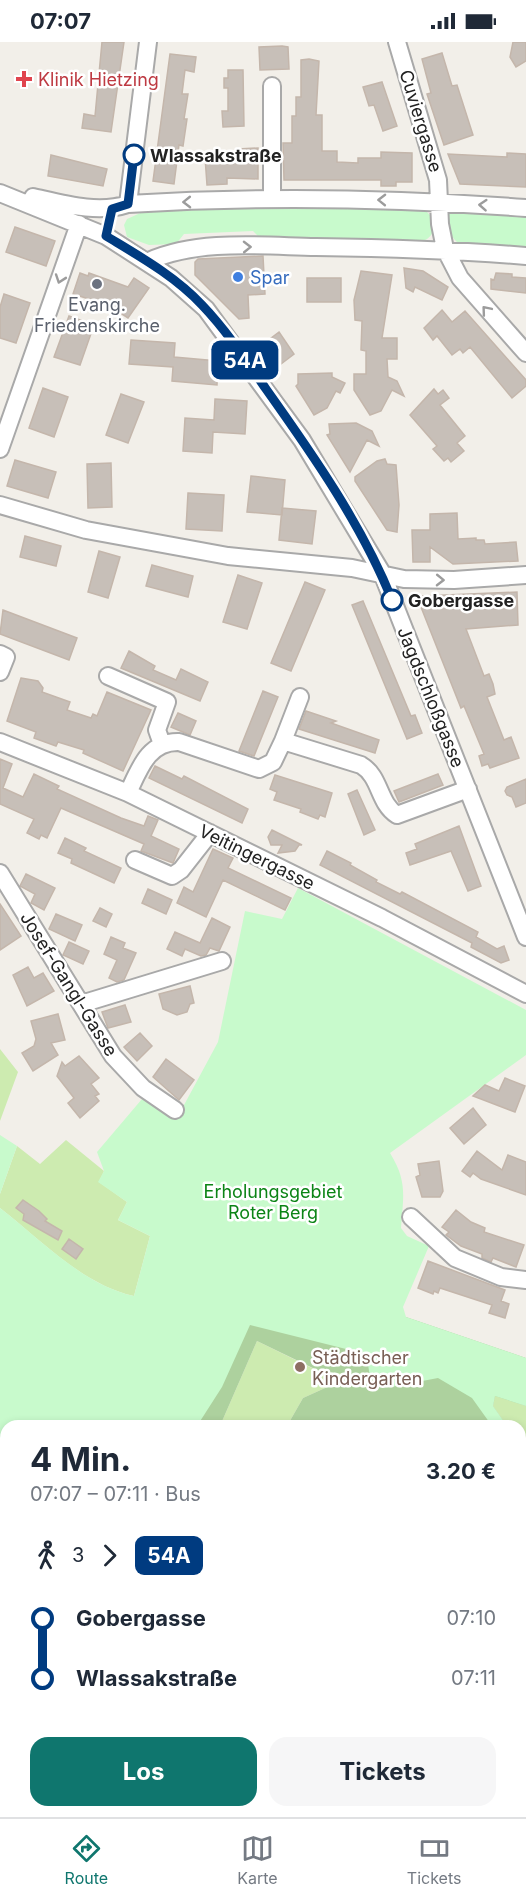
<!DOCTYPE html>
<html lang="de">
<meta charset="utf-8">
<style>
:root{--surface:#fff;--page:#f6f6f7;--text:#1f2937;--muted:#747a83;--line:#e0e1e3;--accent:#0f766e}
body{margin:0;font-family:Inter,sans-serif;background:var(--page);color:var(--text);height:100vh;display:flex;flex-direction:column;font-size:22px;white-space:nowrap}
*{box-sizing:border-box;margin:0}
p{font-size:20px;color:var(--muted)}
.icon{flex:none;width:33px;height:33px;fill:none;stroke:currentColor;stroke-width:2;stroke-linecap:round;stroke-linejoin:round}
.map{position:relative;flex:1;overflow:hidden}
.sheet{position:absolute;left:0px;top:1378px;width:526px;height:398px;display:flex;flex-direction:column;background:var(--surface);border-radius:18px 18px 0 0;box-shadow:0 3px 9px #0003}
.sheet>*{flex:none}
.badge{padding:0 12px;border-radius:9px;font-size:21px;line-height:39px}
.map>.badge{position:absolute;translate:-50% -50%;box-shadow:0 0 0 3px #fff}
.legs{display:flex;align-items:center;gap:9px;height:66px;padding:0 30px;font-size:20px}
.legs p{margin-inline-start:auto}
.headline{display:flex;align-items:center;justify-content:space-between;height:102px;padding:0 30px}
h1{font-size:33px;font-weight:700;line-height:45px}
.cta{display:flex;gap:12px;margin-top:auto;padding:12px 30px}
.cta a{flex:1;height:69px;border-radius:18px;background:var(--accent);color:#fff;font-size:24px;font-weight:700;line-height:69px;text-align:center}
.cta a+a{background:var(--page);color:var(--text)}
ul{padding:0 30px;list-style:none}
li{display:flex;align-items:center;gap:21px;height:60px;font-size:22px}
li i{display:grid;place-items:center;width:9px;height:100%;margin:0 8px;background:currentColor}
li i::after{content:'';width:15px;height:15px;margin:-8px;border:4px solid;border-radius:50%;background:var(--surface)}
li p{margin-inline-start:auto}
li:first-child i{background:linear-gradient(#0000 50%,currentColor 0)}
li:last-child i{background:linear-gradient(currentColor 50%,#0000 0)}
.status{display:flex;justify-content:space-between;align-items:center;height:42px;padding:0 30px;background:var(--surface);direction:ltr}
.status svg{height:16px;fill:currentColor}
.menu{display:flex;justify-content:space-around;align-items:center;height:84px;border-top:2px solid var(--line);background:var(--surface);font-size:16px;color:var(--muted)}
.menu a{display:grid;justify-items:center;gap:3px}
.menu .current{color:var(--accent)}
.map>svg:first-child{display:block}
.grass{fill:#cdebb0}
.forest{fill:#add19e}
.park{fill:#c8facc}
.building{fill:#c7bfb8;stroke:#c4b6ab;stroke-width:1.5}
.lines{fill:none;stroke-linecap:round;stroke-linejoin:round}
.minor-casing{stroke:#a9a9a9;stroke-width:20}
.minor{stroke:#fff;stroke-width:16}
.oneway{stroke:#9c9c9c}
.line-1-casing{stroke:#fff;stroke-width:14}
.line-1{stroke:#003b80;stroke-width:9}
.health-dot{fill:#e0444e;stroke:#fff;stroke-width:2}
.stop-1-dot{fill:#fff;stroke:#003b80;stroke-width:3}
.shop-dot{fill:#3f7fe0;stroke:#fff;stroke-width:2}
.worship-dot{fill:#6b7280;stroke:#fff;stroke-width:2}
.education-dot{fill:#8d6e63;stroke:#fff;stroke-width:2}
.labels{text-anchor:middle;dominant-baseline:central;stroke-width:5;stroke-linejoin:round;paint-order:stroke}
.health-label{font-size:18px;fill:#be3a42;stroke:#fff;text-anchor:start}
.street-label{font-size:18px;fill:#222;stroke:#fff}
.stop-label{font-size:18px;font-weight:bold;fill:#222;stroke:#fff;text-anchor:start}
.shop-label{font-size:18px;fill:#366cbe;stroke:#fff;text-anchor:start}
.worship-label{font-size:18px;fill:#5b616d;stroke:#fff}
.park-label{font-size:18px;fill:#0c8416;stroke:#fff}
.education-label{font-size:18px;fill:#785e54;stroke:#fff;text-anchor:start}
</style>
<div class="status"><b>07:07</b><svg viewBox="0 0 49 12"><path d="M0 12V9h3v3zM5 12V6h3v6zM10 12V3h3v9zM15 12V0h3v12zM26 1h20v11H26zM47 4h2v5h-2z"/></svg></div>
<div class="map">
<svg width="526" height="1775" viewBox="0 0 526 1775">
<rect width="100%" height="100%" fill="#f2efe9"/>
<path class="grass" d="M0 1007 18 1030 0 1079Z
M66 1098 104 1129 99 1140 127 1160 118 1178 150 1194 134 1254C83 1243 41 1198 0 1166V1152L17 1104 40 1122Z
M257 1299 320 1330 351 1331 345 1337 303 1356 287 1384H220Z
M495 1353 526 1364V1412L521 1404 520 1384H507L493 1364Z
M521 1513 526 1518V1618L521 1652Z
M6 1668V1770H165L170 1775H0V1672Z"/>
<path class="forest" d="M406 1275 526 1316V1364L495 1354 493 1364 507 1384H287L303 1356 345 1337 350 1332 321 1330 257 1299 220 1384H174L237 1280Z
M521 1761 526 1764V1775H465L467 1770H520Z"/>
<path class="park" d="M278 163 423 166 434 177C434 190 433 195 421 200L263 199 253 189 184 192 176 202 149 203 127 195 124 183 127 177 147 168Z
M455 167 526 170V206L457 200C449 192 445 181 448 170Z
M298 846 526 968V1013L390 1111C408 1140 403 1155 401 1186L407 1194 429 1204 403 1265 406 1275 526 1316V1364L495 1354 493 1364 507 1384H492L472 1356 438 1336 391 1345 370 1336 367 1315 350 1308 250 1283 222 1345 197 1384H6V1668L0 1672V1166C40 1197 83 1243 134 1254L150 1194 118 1178 127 1160 98 1140 104 1129 97 1110 142 1057 177 1076 218 1000 245 869 282 877Z
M0 1093 17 1104 0 1152Z
M521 1404 526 1412V1518L521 1513Z"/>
<path class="building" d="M102 0H124L111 90 82 86 84 72 95 74Z
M513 0H526V19L516 25 510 15Z
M282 4 288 5 289 27 260 28 259 5Z
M442 11 452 44 457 43 473 93 444 103 427 52 431 51 422 17Z
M170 12 196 15 194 30 185 28 182 52H188L184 77H187L183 104 179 103 174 142 153 139Z
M309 17 319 19 316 73H322V109H337V120L358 121V116H381V110L412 111V140H396V144H381V138H284L283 101H292V74H296V55H301V18Z
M228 28H243L244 84 223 85 222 69H228V46H224V36H228Z
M382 40 397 84 383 89 374 63 369 64 363 45Z
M258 106V137L227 136V142L207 143 205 115 238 114V107Z
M507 111 526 112V145L460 142 448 112 507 115Z
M51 113 107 127 103 144 48 134Z
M15 185 55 199 46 224 6 210Z
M263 214 265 252 248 253 249 276 239 277 195 233V220L198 217Z
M404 226 423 229 448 245 442 258 415 245 413 250 406 246Z
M361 229 392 233 382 296H397V317H387L388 335 397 339 404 354 392 348 381 369 370 373 354 348V332H366V309L361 308 362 279 355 278 354 258Z
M80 231 88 234 89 231 128 245 134 236 149 246 128 276 108 263 73 252Z
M496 231 512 232V235L526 236V251L491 247V237L494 238Z
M307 236H341V260H307Z
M4 252 30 261 16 301 0 296V265Z
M442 268 452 280 465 269 526 338V344L512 356 470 305 463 311 460 307 452 313 437 294 433 298 424 286Z
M69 274 94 283 80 323 54 315Z
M279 290 294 312 281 322 266 300Z
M131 298 175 301 174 315 218 319 217 343 172 339 173 325 129 322Z
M332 331V335L345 341 340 351 336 349 327 366 314 373 296 344 298 342V332Z
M43 346 68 355 54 395 29 386Z
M434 347 438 352 443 348 449 356 440 363 465 394 457 401 464 409 451 420 448 416 444 419 433 407 437 404 410 373Z
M121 352 144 360 128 401 106 393Z
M215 357 247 359 245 392 213 390 212 411 183 409 185 376 214 378Z
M356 381 372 389 379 404 367 398 350 430 327 393 330 392 329 382Z
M385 417 387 422 396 423 399 463 397 490 387 488 355 439V435L377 419Z
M15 418 56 430 48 456 7 444Z
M111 421 112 465 88 466 87 422Z
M251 434 285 438 282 473 247 470Z
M188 451 224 453 222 489 186 487Z
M282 466 316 469 312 502 279 498Z
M457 471 458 497 476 496V498H484L485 502 516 500 518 519 453 522 430 505V520H413L412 488H430V472Z
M25 494 61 504 56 524 20 515Z
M99 509 120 515 108 556 88 550Z
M152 523 193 534 188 555 146 544Z
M238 533 262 541 247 587 223 580Z
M305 540 325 548 291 629 271 621Z
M517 550 518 583 466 587 484 634 489 632 493 642 495 652 487 655 504 698 511 695 519 716 490 726 488 722 482 724 479 714 484 712 464 664 461 666 419 560 422 554Z
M363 559 411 674 415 673 422 691 407 697 352 563Z
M3 568 77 596 69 618 0 592Z
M129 609 155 624 153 628 176 638 181 627 208 640 200 659 121 626Z
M21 636 38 639 43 646 42 650 70 660 67 668 91 676 93 672 97 674 107 650 151 668 123 729 83 711 84 708 58 700 56 704 34 696 36 690 7 679Z
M263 649 278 655 254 714 239 709Z
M306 669 336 679 331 681 379 698 375 711 299 687Z
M178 671 196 679 190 693 171 685Z
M0 717 12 722 3 746 23 755 34 732 59 744 57 747 121 776 144 784 148 774 158 778 151 794 179 807 173 821 141 809 144 802 61 766 47 796 41 793 39 797 27 791 34 777 0 762Z
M155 724 182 737 184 734 248 767 242 781 149 736Z
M438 732 443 743 399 760 394 749Z
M275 733 332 751 325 775 320 773 318 777 300 770 301 767 274 758 277 750 270 747Z
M526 737V761L516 765 512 755 507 753 505 749 507 745Z
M357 748 375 788 364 793 348 752Z
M459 784 481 844 468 849 451 809 410 823 406 811 417 807 415 802Z
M272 788 302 803H299L295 809 278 811 282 803H271L268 795Z
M65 796 86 806 84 809 121 826 114 841 71 821 72 817 58 811Z
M213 807 233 816 228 826 291 856 285 868 223 838 206 875 177 861 184 845 193 850Z
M327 809 351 821 350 823 377 838 376 840 400 852 402 850 478 890 476 895 497 907 504 904 509 918 501 921 471 905 472 901 320 823Z
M26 832 55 846 44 868 31 861 35 852 20 844Z
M148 847 172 858 166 872 142 861Z
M0 862 21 894 0 908Z
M100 866 112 872 106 885 93 879Z
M56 872 82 883 75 899 49 887Z
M212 876 230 885 219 909 210 906 206 913 201 914 185 907 182 914 167 907 175 890 200 901Z
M111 895 125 901 123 906 136 911 124 938 117 940 109 936 117 918 104 912Z
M69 900 89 909 83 922 63 913Z
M28 925 34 936 43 931 54 949 27 964 13 933Z
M190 944 194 961 190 962 187 970 177 973 163 967 159 952Z
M125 963 131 980 108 986 102 970Z
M58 972 65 998 51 1001 58 1013 33 1029 22 1011 34 1004 36 997 31 979Z
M140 991 152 1004 137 1019 124 1005Z
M79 1014 99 1036 91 1042 99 1052 95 1054 99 1059 80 1076 68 1061 74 1056 57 1034 62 1020 65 1024Z
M166 1017 194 1038 179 1058 153 1035Z
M505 1036 525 1044 515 1070 473 1054 485 1043 499 1049Z
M473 1066 486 1083 464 1102 450 1086Z
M477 1109 502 1128 508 1113 526 1120V1153L481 1137 473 1131 470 1135 462 1129Z
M439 1119 443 1149 440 1155H422L416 1135 420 1133 418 1122Z
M23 1158 39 1169 47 1177 45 1179 62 1189 58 1198 23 1178 24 1172 16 1166Z
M456 1168 471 1180 485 1186 484 1190 524 1203 516 1225 493 1216 491 1220 482 1216V1212L461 1204 446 1193 449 1190 442 1185Z
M69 1197 83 1207 76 1217 62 1207Z
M428 1219 505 1248 501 1259 509 1262 505 1276 489 1271 492 1263 440 1246 438 1251 434 1249 433 1252 418 1246Z"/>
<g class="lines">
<g class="minor-casing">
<path id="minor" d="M397 0 438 138 440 182 445 207 460 236 526 311
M272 44V157
M0 151 106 194 171 236 206 267 302 398 382 531 526 895
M33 155C64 162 98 172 128 162 261 154 394 156 526 166
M128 162 148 0
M149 219C199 197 262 204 316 205 386 206 456 208 526 214
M0 407 79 182
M0 463 86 488 228 514 352 526 404 537 454 538 526 533
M0 612 6 615 0 630
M108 634 167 660 157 688 162 702
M283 699 300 655
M0 700 128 751 382 876 526 952
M128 751C139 728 148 699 179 700L259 727 273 720 283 699 361 723C381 735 378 761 397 773L468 747
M135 818 172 834 181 828 210 791
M0 831 113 1014 143 1046 175 1068
M81 962 222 919
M411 1175 455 1216 501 1235 526 1238
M520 1665 526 1664
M383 1775 387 1770"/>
</g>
<use href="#minor" class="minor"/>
</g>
<defs><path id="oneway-chevron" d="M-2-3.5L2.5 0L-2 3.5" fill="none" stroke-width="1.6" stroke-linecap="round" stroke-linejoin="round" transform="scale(1.5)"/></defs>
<g class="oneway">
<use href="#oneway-chevron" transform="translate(382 158) rotate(-179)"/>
<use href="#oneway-chevron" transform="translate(187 160) rotate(179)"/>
<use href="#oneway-chevron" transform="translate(483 163) rotate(-176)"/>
<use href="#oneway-chevron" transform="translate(247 205) rotate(-1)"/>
<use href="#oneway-chevron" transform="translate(60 237) rotate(109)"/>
<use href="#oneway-chevron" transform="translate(486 268) rotate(-130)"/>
<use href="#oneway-chevron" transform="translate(440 538) rotate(1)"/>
</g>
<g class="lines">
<g class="line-1-casing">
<path id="line-1" d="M134 113 128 162 112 167 106 194C139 214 175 234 202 263 226 288 246 318 266 347 313 413 362 483 392 558"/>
</g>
<use href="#line-1" class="line-1"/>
</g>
<path class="health-dot" d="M21 28h6v6h6v6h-6v6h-6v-6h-6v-6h6z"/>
<g class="stop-1-dot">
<circle cx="134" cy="113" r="10"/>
<circle cx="392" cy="558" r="10"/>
</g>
<circle class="shop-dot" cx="238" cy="235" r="6"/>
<circle class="worship-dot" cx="97" cy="242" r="6"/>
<circle class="education-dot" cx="300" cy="1325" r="6"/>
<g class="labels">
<g class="health-label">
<text x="38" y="37">Klinik Hietzing</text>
</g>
<g class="street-label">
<text transform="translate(421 79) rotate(73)">Cuviergasse</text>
<text transform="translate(431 655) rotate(68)">Jagdschloßgasse</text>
<text transform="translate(257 815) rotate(26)">Veitingergasse</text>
<text transform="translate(69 942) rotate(58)">Josef-Gangl-Gasse</text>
</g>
<g class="stop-label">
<text x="150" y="113">Wlassakstraße</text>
<text x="408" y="558">Gobergasse</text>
</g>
<g class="shop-label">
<text x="250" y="235">Spar</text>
</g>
<g class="worship-label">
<text x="97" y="262">Evang.<tspan x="97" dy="21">Friedenskirche</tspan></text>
</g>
<g class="park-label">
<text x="273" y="1149">Erholungsgebiet<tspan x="273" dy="21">Roter Berg</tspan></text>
</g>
<g class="education-label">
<text x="312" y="1315">Städtischer<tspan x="312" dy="21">Kindergarten</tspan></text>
</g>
</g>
</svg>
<b class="badge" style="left:245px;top:318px;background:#003b80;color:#fff">54A</b>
<section class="sheet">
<div class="headline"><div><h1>4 Min.</h1><p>07:07 – 07:11 · Bus</p></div><b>3.20 €</b></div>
<div class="legs"><svg class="icon" aria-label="walk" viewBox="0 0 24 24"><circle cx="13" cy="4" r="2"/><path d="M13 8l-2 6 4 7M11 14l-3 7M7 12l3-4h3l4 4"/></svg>3<svg class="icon" aria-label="forward" viewBox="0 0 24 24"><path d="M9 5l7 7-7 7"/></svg><b class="badge" style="background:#003b80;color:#fff">54A</b></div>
<ul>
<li><i style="color:#003b80"></i><b>Gobergasse</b><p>07:10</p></li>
<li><i style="color:#003b80"></i><b>Wlassakstraße</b><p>07:11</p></li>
</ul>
<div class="cta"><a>Los</a><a>Tickets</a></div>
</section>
</div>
<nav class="menu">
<a class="current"><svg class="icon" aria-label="directions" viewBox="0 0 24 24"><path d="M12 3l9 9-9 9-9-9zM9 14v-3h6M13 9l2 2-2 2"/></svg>Route</a>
<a><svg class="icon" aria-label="map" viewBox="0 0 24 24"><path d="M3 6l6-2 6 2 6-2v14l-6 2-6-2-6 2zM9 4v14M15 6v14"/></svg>Karte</a>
<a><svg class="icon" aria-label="tickets" viewBox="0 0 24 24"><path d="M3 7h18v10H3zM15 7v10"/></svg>Tickets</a>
</nav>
